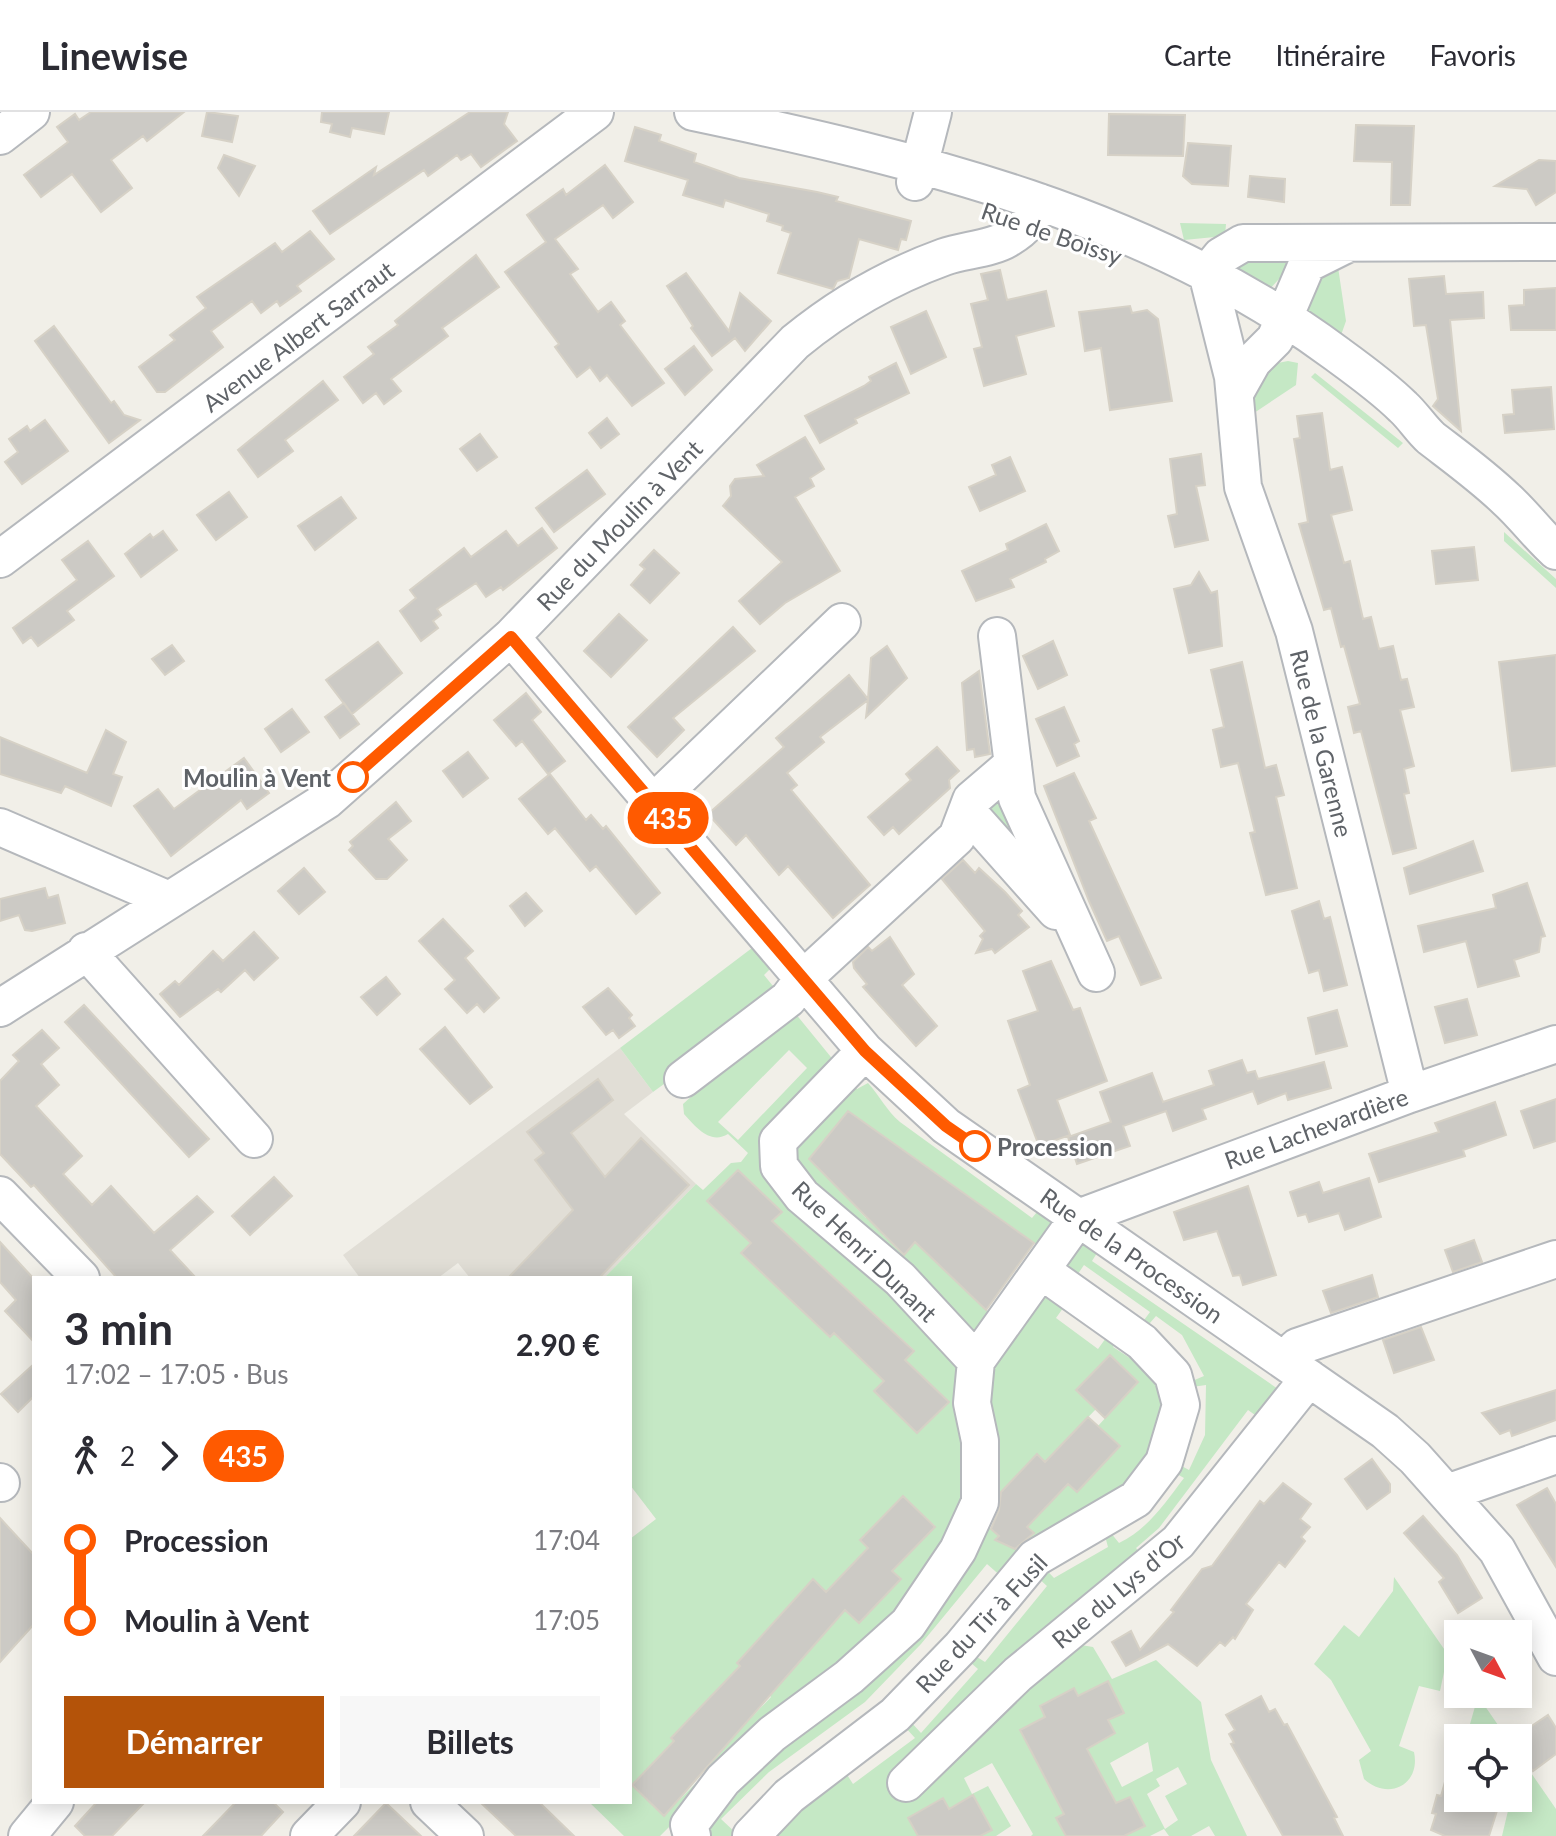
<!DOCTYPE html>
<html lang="fr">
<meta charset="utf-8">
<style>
:root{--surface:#fff;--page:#f7f7f7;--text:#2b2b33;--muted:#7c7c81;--line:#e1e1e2;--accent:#b45309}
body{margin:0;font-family:Lato,sans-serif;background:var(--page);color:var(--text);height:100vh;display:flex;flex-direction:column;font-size:30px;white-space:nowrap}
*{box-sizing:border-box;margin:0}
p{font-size:26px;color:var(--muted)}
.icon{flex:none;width:44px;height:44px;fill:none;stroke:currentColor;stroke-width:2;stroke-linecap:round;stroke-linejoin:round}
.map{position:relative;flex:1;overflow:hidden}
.side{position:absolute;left:32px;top:1164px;width:600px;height:528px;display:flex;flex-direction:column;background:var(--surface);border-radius:0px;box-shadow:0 4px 20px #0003}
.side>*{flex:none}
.badge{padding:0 16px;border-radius:26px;font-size:28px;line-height:52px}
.needle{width:52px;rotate:131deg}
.fabs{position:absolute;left:1444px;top:1508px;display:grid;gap:16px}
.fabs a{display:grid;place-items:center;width:88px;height:88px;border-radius:0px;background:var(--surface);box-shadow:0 4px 20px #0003;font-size:40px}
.map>.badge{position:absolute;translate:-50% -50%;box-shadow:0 0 0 4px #fff}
.legs{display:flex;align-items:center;gap:12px;height:88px;padding:0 32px;font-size:26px}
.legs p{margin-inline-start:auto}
.overview{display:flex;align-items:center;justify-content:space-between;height:136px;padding:0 32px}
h1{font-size:44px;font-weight:700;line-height:60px}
.cta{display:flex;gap:16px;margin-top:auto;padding:16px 32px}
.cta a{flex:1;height:92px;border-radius:0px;background:var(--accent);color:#fff;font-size:32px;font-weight:700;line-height:92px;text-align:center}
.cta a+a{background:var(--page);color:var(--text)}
ul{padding:0 32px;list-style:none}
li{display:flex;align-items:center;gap:28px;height:80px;font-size:30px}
li i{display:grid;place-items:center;width:12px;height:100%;margin:0 10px;background:currentColor}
li i::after{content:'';width:20px;height:20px;margin:-10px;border:6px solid;border-radius:50%;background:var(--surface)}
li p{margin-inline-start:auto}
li:first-child i{background:linear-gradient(#0000 50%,currentColor 0)}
li:last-child i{background:linear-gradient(currentColor 50%,#0000 0)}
header{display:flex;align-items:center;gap:48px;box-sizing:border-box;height:112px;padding:0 40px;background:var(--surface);border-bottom:2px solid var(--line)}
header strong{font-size:38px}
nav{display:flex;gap:44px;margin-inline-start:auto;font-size:28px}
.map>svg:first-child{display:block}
.education{fill:#e1ded6}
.green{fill:#c5e8c5;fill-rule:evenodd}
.building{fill:#cccac5;stroke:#d6d1c6;stroke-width:2}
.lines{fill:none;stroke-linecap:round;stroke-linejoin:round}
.minor-casing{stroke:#b5b8bc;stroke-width:40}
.minor{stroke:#fff;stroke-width:36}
.line-1-casing{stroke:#fff;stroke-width:18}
.line-1{stroke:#ff5a00;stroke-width:12}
.stop-1-dot{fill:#fff;stroke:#ff5a00;stroke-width:4}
.labels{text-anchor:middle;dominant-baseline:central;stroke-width:6;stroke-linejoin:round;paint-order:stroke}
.street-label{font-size:24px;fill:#5f6368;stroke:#fff}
.stop-label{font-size:24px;font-weight:bold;fill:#5f6368;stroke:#fff;text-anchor:end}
</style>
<header>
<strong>Linewise</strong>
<nav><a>Carte</a><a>Itinéraire</a><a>Favoris</a></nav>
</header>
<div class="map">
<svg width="1556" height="1724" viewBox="0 0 1556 1724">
<rect width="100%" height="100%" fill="#f1efe8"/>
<path class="education" d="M620 936 653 980 624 1002 696 1072 604 1166H470L458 1151 438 1166H360L343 1143Z"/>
<path class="green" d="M1180 111 1226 112 1225 124 1184 128Z
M1288 142 1291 154 1268 179 1241 166 1239 149Z
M1338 155 1346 209 1340 226C1307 206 1303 206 1312 168Z
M1288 249 1298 251 1296 273 1251 303 1248 273 1268 253Z
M1315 261 1403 331 1398 336 1311 265Z
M1504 420 1556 467V476L1504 429Z
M1000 681 1033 745 984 696Z
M752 836 770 857 764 863 857 977 868 971C880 984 886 998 900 1010L1032 1106 1037 1100 1097 1141 1092 1149 1278 1277 1275 1288 1262 1308 1248 1298 1159 1416 1136 1436 1144 1445 1068 1512 1081 1533 1093 1535 1112 1567 1156 1548 1201 1590 1211 1648 1247 1724H1215L1209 1714 1191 1724H1169L1164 1717 1150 1724H1124L1145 1714 1130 1685 1114 1692 1102 1665 1089 1671 1082 1655 1093 1649 1087 1637 1114 1621 1108 1608 1124 1600 1107 1569 1081 1587 1074 1576 1040 1594 1045 1605 1020 1618 1038 1653 1054 1645 1063 1666 1049 1673 1067 1700 1057 1706 1066 1724H1031L1033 1722 992 1651 964 1666 972 1682 988 1674 1011 1714 996 1724H767L759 1716 789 1684 900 1598 921 1621 978 1557 957 1539 961 1535 985 1550 1047 1474 1026 1455 1011 1473 987 1452 921 1532 865 1590 769 1660 721 1707 739 1724H686L672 1712 660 1724H624L589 1690H630V1427L656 1407 630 1373V1166H604L696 1072 703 1078 731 1051 741 1050 748 1041 728 1022C710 1033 696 1015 684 1002L683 992 693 983 675 964 653 980 620 936ZM789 938 807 956 738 1028 718 1010ZM838 965 850 977 794 1036 783 1025ZM848 999 1036 1132 989 1200 931 1145 936 1136 918 1125 904 1142 883 1123 892 1108 875 1093 866 1106 846 1085 853 1076 835 1064 830 1066 810 1046ZM738 1058 781 1099 772 1109 914 1238 884 1269 834 1221 829 1225 742 1141 751 1131 708 1089ZM786 1062 802 1084 814 1072 859 1109 849 1123 862 1134 853 1143C823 1124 796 1100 775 1071ZM878 1146 909 1178 922 1167 963 1213 953 1225 951 1223 939 1235 868 1157ZM1084 1153 1150 1200 1133 1223 1137 1226 1156 1204 1182 1223 1204 1264 1178 1275 1165 1253 1142 1230 1130 1246 1113 1235 1125 1218 1067 1178ZM1073 1182 1116 1212 1098 1237 1056 1206ZM1018 1191 1032 1201 1007 1236 993 1225ZM1110 1243 1138 1270 1098 1314 1119 1335 1077 1380 1068 1372 1035 1407 1004 1377 1037 1343 1045 1350 1096 1297 1076 1278ZM1206 1273 1205 1323 1189 1358 1167 1346 1164 1350 1155 1339 1164 1312V1286L1178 1277ZM1148 1351 1163 1354 1184 1366C1165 1391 1148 1417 1119 1431L1102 1410 1106 1407 1103 1391 1124 1381ZM903 1384 935 1414 892 1459 900 1468 859 1510 845 1498 769 1582 771 1585 702 1657 706 1661 664 1703 632 1673 674 1629 671 1626 740 1554 738 1551 813 1467 826 1480 868 1436 860 1428ZM993 1386 1034 1421 1017 1438 996 1428 1008 1413 1001 1406 992 1418 980 1408ZM1089 1399 1101 1409 1108 1435 1054 1466 1035 1446 1028 1453 1018 1443 1051 1417ZM958 1439 971 1446 935 1505 914 1528 855 1582 760 1653 725 1698 709 1689C742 1634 803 1604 850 1564 896 1525 926 1489 958 1439ZM895 1604 915 1626 853 1672 837 1647ZM1148 1630 1153 1659 1122 1675 1110 1651ZM1178 1655 1187 1672 1165 1684 1178 1708 1165 1717 1147 1682 1160 1674 1156 1667Z
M1394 1465 1458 1557V1565L1444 1560 1440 1579 1419 1574 1399 1634 1414 1640C1421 1673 1388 1689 1364 1667L1359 1648 1371 1639 1331 1568 1314 1552 1344 1513 1359 1525 1393 1479Z
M1478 1584 1507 1626H1466Z
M1518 1642 1556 1697V1724H1502L1511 1686H1518Z"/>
<path class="building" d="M91 0H184L147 29 143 24 111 48 132 76 101 100 72 62 41 85 24 63 68 30 57 15 75 2 79 8Z
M207 0 238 4 232 30 202 24Z
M322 0H389L384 22 352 16 350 25 330 20 332 12 321 10Z
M470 0H508L504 12 517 29 481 55 471 42 461 48 457 43 428 64 424 58 330 122 313 99 376 55 374 63Z
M1109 2 1185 3 1183 44 1108 43Z
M1356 13 1414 14 1410 93H1391L1392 50 1354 49Z
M635 15 661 23 659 29 696 42 694 50 739 66 817 80 838 85 836 89 911 109 906 128 901 127 898 138 859 127 849 166 837 169 833 177 778 161 791 121 782 118 783 114 767 109 769 102 725 88 723 95 683 83 688 68 625 49Z
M1188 31 1231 34 1228 74 1192 72 1183 64Z
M224 43 255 54 239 84 218 56Z
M1539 48 1556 49V80L1536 93 1527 77 1495 74Z
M605 53 633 90 613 106 603 93 555 127 578 157 570 162 598 200 611 190 625 209 620 213 664 271 632 294 607 263 600 269 590 255 577 265 555 235 559 232 505 160 546 130 527 103 563 77 566 83Z
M1250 64 1285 67 1284 90 1248 85Z
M310 119 334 147 297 174 301 179 280 194 277 189 261 201 252 189 211 219 223 235 165 280H157L139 255 175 228 170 223 206 196 197 185 275 131 282 140Z
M476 143 499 175 442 216 448 224 391 267 401 279 384 292 376 281 363 291 344 265 374 242 368 235 398 213 395 209Z
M1000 158 1007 188 1046 179 1054 214 1016 224 1026 262 984 274 974 237 982 235 971 192 988 188 981 162Z
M686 161 729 219 740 181 771 209 745 239 735 226 712 244 691 216 693 214 667 174Z
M1444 164 1446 182 1483 180 1484 206 1450 208 1461 319 1433 294 1438 287 1426 213 1414 214 1409 167Z
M1556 176V218H1511L1509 194 1524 193V178Z
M1130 194 1132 201 1147 198 1158 207 1172 289 1110 298 1101 236 1085 239 1079 200Z
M926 199 946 245 911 262 891 215Z
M54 214 111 291 114 289 124 303 140 308 109 331 35 229Z
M694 234 712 258 685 283 665 257Z
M896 251 909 281 855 307 857 311 820 331 805 304 864 274 871 269 869 265Z
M323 269 338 288 285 328 293 339 258 365 238 338Z
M1551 275 1554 317 1505 321 1503 303 1514 302 1512 278Z
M1322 301 1330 358 1342 355 1352 398 1331 403 1344 451 1350 449 1363 507 1371 505 1379 537 1393 534 1401 568 1407 567 1414 595 1400 598 1414 654 1404 657 1409 681 1404 682 1416 736 1393 742 1361 619 1354 621 1348 595 1360 592 1344 534 1341 535 1331 496 1324 498 1299 412 1308 410 1294 327 1300 326 1297 304Z
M607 306 619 322 601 336 589 321Z
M45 308 68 339 22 372 5 350 18 340 9 327 27 314 30 319Z
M480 322 497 345 477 359 460 337Z
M805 325 824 357 810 366 814 374 795 385 840 459 785 491 760 512 739 489 782 450 723 394 731 384 730 374 735 367 764 364 757 353Z
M1201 342 1205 373 1196 374 1208 428 1175 435 1168 404 1177 402 1170 347Z
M1010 345 1025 379 980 399 969 375 996 363 992 353Z
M587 358 605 382 554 420 536 396Z
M229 380 247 405 216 428 197 403Z
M341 385 356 406 315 438 298 414Z
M1046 412 1059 439 1045 447 1046 450 1010 467 1014 475 976 489 962 459 1008 438 1006 432Z
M542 416 557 436 503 478 501 475 486 485 476 471 437 497 441 503 433 509 438 516 421 529 400 499 416 486 410 478 464 436 471 445 506 419 518 434Z
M163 419 177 438 141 465 125 442 150 422 153 426Z
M88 429 114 464 67 499 74 508 38 534 31 525 23 531 13 516 77 468 62 448Z
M1474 435 1478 468 1436 472 1432 439Z
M654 438 679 461 650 491 631 473 645 457 640 453Z
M1199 460 1211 481 1217 479 1222 534 1189 541 1174 477 1191 473Z
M619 502 647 528 611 565 584 539Z
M733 515 755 539 673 606 684 618 657 645 628 615Z
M1053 529 1067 563 1038 577 1023 544Z
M378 530 402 561 352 602 326 568Z
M172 533 184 549 165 563 152 547Z
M887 534 907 566 866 605 868 588 820 625 824 630 787 661 797 673 791 678 870 773 833 806 788 754 779 763 746 723 736 733 708 702 784 635 776 626 849 563 868 587 871 546Z
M1556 543V654L1512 659 1499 550Z
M1242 550 1265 656 1276 653 1284 683 1276 685 1297 776 1266 783 1250 721 1255 720 1238 651 1221 655 1213 618 1224 615 1211 558Z
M979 559 990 642 975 645 974 637 967 638 962 571Z
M526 581 541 600 532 608 565 649 548 662 522 629 516 634 494 608Z
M344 591 359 612 340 626 325 605Z
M1064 595 1079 629 1074 632 1079 644 1057 654 1036 607Z
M292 597 309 620 281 640 265 617Z
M106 618 126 630 113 662 122 665 111 694 65 674 61 681 0 662V625L87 661Z
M937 635 959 659 949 668 950 676 899 722 893 715 884 723 868 705 911 668 906 662Z
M468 640 488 666 463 685 443 659Z
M244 646 269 681 247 697 241 688 171 744 134 694 158 677 174 697Z
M1074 661 1096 706 1089 709 1161 866 1141 873 1119 824 1107 829 1089 789 1044 674Z
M550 662 586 708 591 703 603 717 606 714 660 781 636 802 596 754 590 759 555 716 548 722 519 687Z
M396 690 411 709 388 727 407 748 387 767H376L349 738 353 734 350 730Z
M1473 729 1483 759 1410 782 1404 756Z
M963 748 975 761 979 756 1005 780 1022 799 1018 803 1029 815 995 841 992 837 976 841 983 827 980 824 985 819 942 767Z
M304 756 325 780 299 802 278 779Z
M1527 771 1545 824 1541 825 1539 840 1514 848 1519 864 1478 875 1466 829 1424 840 1418 814 1496 796 1493 783Z
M45 776 48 786 58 783 65 811 32 819 25 818 19 803 0 809V787Z
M526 781 542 799 525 814 510 794Z
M1319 789 1324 807 1330 805 1347 873 1324 879 1319 858 1309 861 1292 799Z
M443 807 473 839 465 846 499 886 484 900 477 892 467 901 445 877 455 868 419 829Z
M254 820 278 846 254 868 245 858 221 880 218 877 180 905 160 882 175 869 179 873 213 839 223 849Z
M890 825 914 862 902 873 937 914 916 934 863 875 867 872 854 856 853 850 868 835 872 839Z
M1051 849 1073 898 1080 896 1107 969 1057 988 1070 1023 1039 1034 1018 978 1030 973 1008 909 1038 899 1023 859Z
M386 865 400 882 377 903 361 885Z
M608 876 632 903 629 906 635 914 619 926 613 918 606 923 583 895Z
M1467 887 1477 923 1445 931 1435 895Z
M84 893 209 1027 189 1045 65 910Z
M1337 898 1347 934 1316 942 1308 906Z
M445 915 492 975 470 992 420 937Z
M42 918 59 936 41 952 59 973 36 994 82 1044 63 1062 92 1093 111 1074 154 1121 197 1084 213 1100 170 1138 196 1166H117L34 1073 31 1075 0 1042V969L19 949 13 943Z
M1242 948 1247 961 1255 959 1258 967 1324 950 1331 976 1288 988 1286 981 1258 992 1253 979 1202 997 1206 1007 1173 1019 1166 999 1123 1014 1130 1034 1077 1052 1068 1025 1111 1010 1100 980 1152 961 1163 990 1214 973 1209 959Z
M598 967 613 988 571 1021 605 1065 641 1026 689 1073 599 1166H508L573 1098 535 1048 544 1041 527 1020Z
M1556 987V1029L1534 1036 1521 999Z
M1495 990 1506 1023 1463 1038 1465 1044 1379 1070 1369 1042 1439 1020 1435 1011Z
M848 999 1034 1131 986 1198 915 1130 904 1143 809 1047Z
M738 1058 782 1100 772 1109 914 1239 905 1248 949 1290 917 1321 874 1279 884 1269 834 1221 830 1225 741 1141 751 1131 707 1089Z
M274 1065 292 1084 250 1123 232 1104Z
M1369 1066 1381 1105 1345 1118 1339 1101 1309 1110 1306 1102 1298 1104 1290 1080 1319 1070 1323 1081Z
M1248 1074 1276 1163 1243 1173 1240 1163 1233 1164 1217 1119 1184 1128 1174 1100Z
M1474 1128 1482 1150 1453 1160 1445 1138Z
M0 1130 34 1167V1230L5 1199 16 1188 0 1170Z
M1372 1163 1378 1185 1331 1201 1323 1179Z
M1421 1215 1434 1248 1394 1261 1383 1228Z
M1110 1243 1138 1270 1105 1306 1076 1278Z
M34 1252V1284L18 1300 1 1282Z
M1556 1278V1308L1512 1324 1510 1318 1500 1322 1482 1301Z
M1088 1305 1120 1334 1077 1380 1068 1372 1027 1415 1034 1421 1015 1437 995 1428 999 1424 991 1417 999 1398 1001 1380 1037 1342 1045 1350Z
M1372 1347 1390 1372V1380L1367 1397 1345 1367Z
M1283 1371 1311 1392 1300 1407 1310 1415 1301 1425 1305 1429 1285 1455 1279 1450 1246 1492 1253 1498 1235 1527 1233 1525 1225 1534 1220 1530 1197 1554 1168 1532 1126 1554 1112 1530 1131 1519 1140 1538 1174 1500 1171 1498 1202 1457 1212 1454 1260 1389 1264 1392Z
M1547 1376 1556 1392V1455L1517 1393Z
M903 1384 935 1415 892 1459 901 1467 859 1511 845 1498 664 1704 632 1673 674 1629 671 1626 740 1554 737 1551 813 1467 826 1480 868 1436 860 1428Z
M1423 1404 1457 1443 1482 1486 1458 1501 1439 1470 1444 1466 1404 1421Z
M0 1406 34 1443V1512L0 1550Z
M1108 1569 1124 1601 1108 1608 1115 1621 1087 1637 1116 1691 1130 1685 1145 1714 1124 1724H1066L1056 1706 1064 1702 1020 1618 1045 1605 1040 1594 1074 1576 1078 1584Z
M1261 1584 1269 1600 1275 1597 1284 1613 1287 1612 1337 1705 1334 1706 1343 1724H1283L1231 1632 1234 1631 1229 1622 1235 1618 1226 1603Z
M1548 1603 1556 1616V1642L1533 1659 1518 1639V1626H1514Z
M1452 1645 1458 1646V1686H1501L1489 1724H1445L1431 1718 1436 1702 1432 1701 1437 1683 1441 1684Z
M973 1683 992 1718 980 1724H918L908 1706 943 1686 949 1697Z
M97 1690H145L112 1724H85L75 1714Z
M236 1690H273L283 1700 261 1724H203Z
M480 1690H539L574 1724H516Z
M386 1691 421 1724H354Z"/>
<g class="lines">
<g class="minor-casing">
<path id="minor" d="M693 0C917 47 1150 103 1337 242 1359 258 1384 276 1403 295 1413 304 1421 317 1431 326 1457 346 1482 364 1506 387 1524 403 1538 423 1556 439
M0 24 31 0
M915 70 933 0
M1235 281 1253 249 1275 227 1307 152 1347 132
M0 447 595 0
M997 524 1017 686 1096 861
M511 525 865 939 946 1014 1385 1319 1415 1346 1497 1438 1556 1545
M655 689 842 510
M967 699 1056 799
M0 715 169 788
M86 839 254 1027
M0 896 327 688 511 525 795 230C840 193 889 165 944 145 964 138 992 137 1009 126 1026 116 1032 107 1039 90
M683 967 788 887 804 866 957 725 971 688 1013 652
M1410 982 1294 519 1243 375 1233 265 1207 161 1221 144 1243 131 1556 130
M0 1083 81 1166
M976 1249 1078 1106 1410 982 1556 932
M1285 1249 1297 1235 1556 1147
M0 1370 1 1371
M1447 1381 1556 1343
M906 1671 1018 1562 1178 1430 1309 1266
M429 1690 465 1724
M27 1724 55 1690
M309 1724 342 1690
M692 1724 689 1713 723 1668 772 1622 849 1565 908 1512 958 1438 980 1390V1329L972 1291 976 1249 900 1167 802 1084 779 1054 778 1029 865 939
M751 1724 789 1684 895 1603 961 1535 1035 1446 1136 1387 1164 1350 1181 1293 1173 1263 1142 1230 1042 1159"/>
</g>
<use href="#minor" class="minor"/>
</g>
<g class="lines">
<g class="line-1-casing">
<path id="line-1" d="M353 665 511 525 865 939 946 1014 975 1034"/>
</g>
<use href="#line-1" class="line-1"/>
</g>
<g class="stop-1-dot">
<circle cx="353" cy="665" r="14"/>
<circle cx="975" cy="1034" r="14"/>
</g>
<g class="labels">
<g class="street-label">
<text transform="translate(1052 121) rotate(19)">Rue de Boissy</text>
<text transform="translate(298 224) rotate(-37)">Avenue Albert Sarraut</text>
<text transform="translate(619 413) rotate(-46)">Rue du Moulin à Vent</text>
<text transform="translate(1322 631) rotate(76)">Rue de la Garenne</text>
<text transform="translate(1316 1016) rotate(-20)">Rue Lachevardière</text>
<text transform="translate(865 1139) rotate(44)">Rue Henri Dunant</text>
<text transform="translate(1132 1143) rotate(35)">Rue de la Procession</text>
<text transform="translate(1118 1478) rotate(-40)">Rue du Lys d'Or</text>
<text transform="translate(981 1511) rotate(-47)">Rue du Tir à Fusil</text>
</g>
<g class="stop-label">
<text x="331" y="665">Moulin à Vent</text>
<text x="997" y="1034" text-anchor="start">Procession</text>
</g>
</g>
</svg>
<div class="fabs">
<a><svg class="needle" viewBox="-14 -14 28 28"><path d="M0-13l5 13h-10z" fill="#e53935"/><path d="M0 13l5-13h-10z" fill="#7c7c81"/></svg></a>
<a><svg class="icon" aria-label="locate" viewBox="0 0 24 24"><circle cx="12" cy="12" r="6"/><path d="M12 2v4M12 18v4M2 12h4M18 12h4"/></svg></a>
</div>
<b class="badge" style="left:668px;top:706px;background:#ff5a00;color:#fff">435</b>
<section class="side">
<div class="overview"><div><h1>3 min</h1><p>17:02 – 17:05 · Bus</p></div><b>2.90 €</b></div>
<div class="legs"><svg class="icon" aria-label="walk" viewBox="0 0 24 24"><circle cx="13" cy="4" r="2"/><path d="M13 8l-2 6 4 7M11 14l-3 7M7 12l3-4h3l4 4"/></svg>2<svg class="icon" aria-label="forward" viewBox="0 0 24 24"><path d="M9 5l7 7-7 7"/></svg><b class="badge" style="background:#ff5a00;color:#fff">435</b></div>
<ul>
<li><i style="color:#ff5a00"></i><b>Procession</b><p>17:04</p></li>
<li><i style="color:#ff5a00"></i><b>Moulin à Vent</b><p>17:05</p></li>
</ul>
<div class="cta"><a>Démarrer</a><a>Billets</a></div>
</section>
</div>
